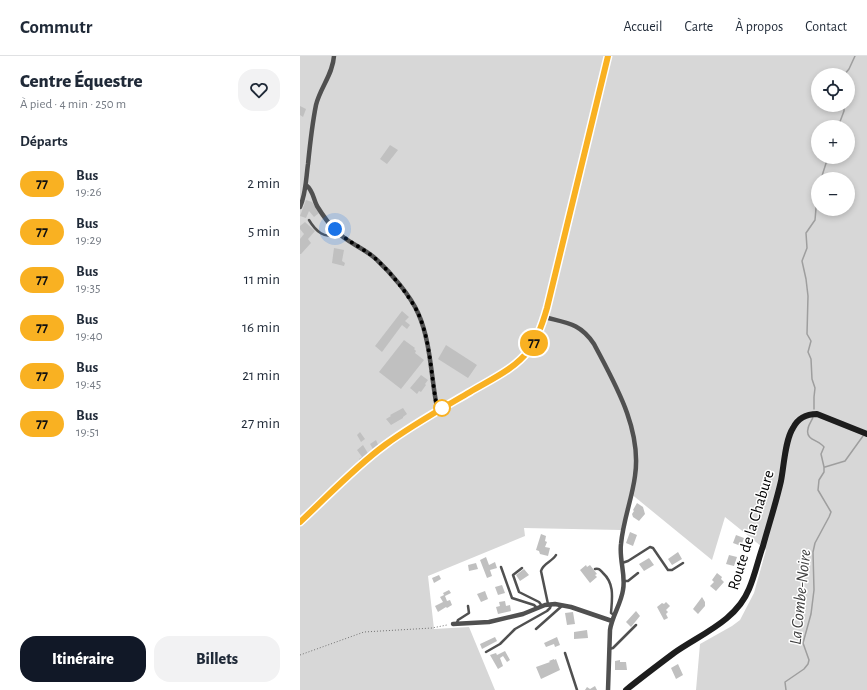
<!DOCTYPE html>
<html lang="fr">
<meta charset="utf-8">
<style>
:root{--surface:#fff;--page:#f2f2f3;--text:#1f2937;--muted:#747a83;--line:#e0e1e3;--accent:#111827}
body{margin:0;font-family:"Alegreya Sans",sans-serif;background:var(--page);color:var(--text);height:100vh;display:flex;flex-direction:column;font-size:15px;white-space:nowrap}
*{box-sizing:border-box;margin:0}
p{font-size:13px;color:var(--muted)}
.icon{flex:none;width:22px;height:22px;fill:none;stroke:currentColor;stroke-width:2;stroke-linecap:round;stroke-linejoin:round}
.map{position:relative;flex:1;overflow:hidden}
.details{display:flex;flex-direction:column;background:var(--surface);width:300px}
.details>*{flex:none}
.badge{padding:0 8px;border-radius:13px;font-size:14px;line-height:26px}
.controls{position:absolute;left:511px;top:12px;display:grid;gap:8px}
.controls a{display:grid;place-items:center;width:44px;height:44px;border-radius:50%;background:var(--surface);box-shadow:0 2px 6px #0003;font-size:20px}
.you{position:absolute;width:20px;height:20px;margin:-10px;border:3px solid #fff;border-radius:50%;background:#1a73e8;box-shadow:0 0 0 6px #1a73e833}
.map>.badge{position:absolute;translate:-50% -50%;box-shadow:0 0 0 2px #fff}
h2{padding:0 20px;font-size:15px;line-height:36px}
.round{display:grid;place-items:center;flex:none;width:42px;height:42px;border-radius:16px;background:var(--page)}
.headline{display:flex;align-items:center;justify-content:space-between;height:68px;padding:0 20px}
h1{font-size:19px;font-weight:800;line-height:30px}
.cta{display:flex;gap:8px;margin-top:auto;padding:8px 20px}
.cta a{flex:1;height:46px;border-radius:16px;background:var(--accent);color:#fff;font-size:16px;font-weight:800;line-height:46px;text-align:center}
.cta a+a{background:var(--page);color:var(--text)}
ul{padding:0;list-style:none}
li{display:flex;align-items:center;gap:12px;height:48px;padding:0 20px}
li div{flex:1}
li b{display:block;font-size:15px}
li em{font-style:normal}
li .badge{min-width:44px;font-weight:700;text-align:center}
header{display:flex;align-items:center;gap:24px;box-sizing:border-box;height:56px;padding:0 20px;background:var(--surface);border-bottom:1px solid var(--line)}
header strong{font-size:19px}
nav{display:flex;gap:22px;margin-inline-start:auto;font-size:14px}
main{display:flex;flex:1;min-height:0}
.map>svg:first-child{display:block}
.green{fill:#d7d7d7;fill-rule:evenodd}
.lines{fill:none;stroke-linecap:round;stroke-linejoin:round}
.stream{stroke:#9e9e9e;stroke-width:1.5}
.building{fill:#c0c0c0}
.path{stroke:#727272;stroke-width:1;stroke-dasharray:1 2;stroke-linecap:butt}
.service{stroke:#505050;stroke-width:2.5}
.minor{stroke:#505050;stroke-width:4.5}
.secondary{stroke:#1d1d1d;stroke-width:6}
.line-casing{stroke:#fff;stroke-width:9}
.line{stroke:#f9b122;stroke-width:6}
.walk{stroke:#000;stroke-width:4;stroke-dasharray:0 7.2}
.stop-dot{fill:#fff;stroke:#f9b122;stroke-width:2}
.labels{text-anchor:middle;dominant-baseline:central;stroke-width:3;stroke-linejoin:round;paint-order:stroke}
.street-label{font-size:16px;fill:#000;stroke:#fff}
.water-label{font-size:17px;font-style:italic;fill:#3f3f3f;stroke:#fff}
</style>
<header>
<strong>Commutr</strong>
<nav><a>Accueil</a><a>Carte</a><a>À propos</a><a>Contact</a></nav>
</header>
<main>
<section class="details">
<div class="headline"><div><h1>Centre Équestre</h1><p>À pied · 4 min · 250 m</p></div><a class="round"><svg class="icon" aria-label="heart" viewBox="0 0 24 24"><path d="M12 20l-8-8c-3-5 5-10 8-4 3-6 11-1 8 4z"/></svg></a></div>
<h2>Départs</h2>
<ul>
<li><span class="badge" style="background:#f9b122;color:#111">77</span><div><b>Bus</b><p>19:26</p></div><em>2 min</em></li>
<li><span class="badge" style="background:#f9b122;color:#111">77</span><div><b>Bus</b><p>19:29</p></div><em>5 min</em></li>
<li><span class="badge" style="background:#f9b122;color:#111">77</span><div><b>Bus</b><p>19:35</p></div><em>11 min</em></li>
<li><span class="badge" style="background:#f9b122;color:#111">77</span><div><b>Bus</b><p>19:40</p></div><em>16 min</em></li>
<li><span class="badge" style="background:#f9b122;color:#111">77</span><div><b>Bus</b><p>19:45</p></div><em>21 min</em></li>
<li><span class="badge" style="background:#f9b122;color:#111">77</span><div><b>Bus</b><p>19:51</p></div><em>27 min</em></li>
</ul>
<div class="cta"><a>Itinéraire</a><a>Billets</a></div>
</section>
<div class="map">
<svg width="567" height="634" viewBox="0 0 567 634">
<rect width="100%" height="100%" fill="#fff"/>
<path class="green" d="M0 0H567V634H396L400 588 432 570 440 564 454 537 466 494 425 461 412 504 330 437 321 474 224 472 225 480 128 520 134 573 169 571 195 634H0ZM518 19H548V49H518ZM518 71H548V101H518ZM518 123H548V153H518Z"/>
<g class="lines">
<path class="stream" d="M544 19 549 13 555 0
M538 71 544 55V49
M521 123 528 101
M514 353V341L515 332 512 323 511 303 508 296 511 285 507 278 508 240 506 223 502 205 507 192 506 177 515 164 518 129
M525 411 545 405 563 380
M486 634 485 626 504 613 508 608 509 604 503 587 511 558 514 534 513 496 515 487 529 461 531 456 518 434 519 424 524 416V411L521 398 524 391C519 384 505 384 508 373 508 369 512 365 513 361"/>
</g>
<path class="building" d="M0 50 6 53 3 61 0 59Z
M90 89 98 94 87 108 80 103Z
M6 144 12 146 19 157 14 161 9 155 6 162 0 160Z
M5 166 15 175 8 183 11 187 1 198H0V183L4 178 0 173V170Z
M34 192 44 194 42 205 45 207 44 210 32 207Z
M102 255 109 261 105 265 110 269 107 273 102 269 82 296 75 290Z
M104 284 115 292 114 293 116 295 115 297 124 304 101 333 79 316Z
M146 289 177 309 168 322 138 303Z
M121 319 128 324 125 328 126 329 121 336 119 335 117 338 110 332Z
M103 352 107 358 103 361V362L91 369 86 363 91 360 90 359Z
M60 376 65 383 61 386 57 379Z
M76 384 79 391 74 395 70 388Z
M63 389 69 399 61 406 59 403 62 401 57 394Z
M337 447 343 451 345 458 339 465 333 461 332 458 334 455 333 454Z
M330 476 337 479 333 490 326 487Z
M241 478 246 480 245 485 247 486 245 491 250 492 248 500 240 498 239 495 236 494Z
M436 479 444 482 441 490 433 487Z
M378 496 382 503 372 509 368 503Z
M429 499 437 501 434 510 426 508Z
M186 501 189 509 195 506 197 512 190 514 192 520 187 522 180 504Z
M349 502 354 509 344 515 339 508Z
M176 507 178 513 169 515 168 509Z
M286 509 287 511 290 509 297 518 295 519 297 521 290 527 280 514Z
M224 513 229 519 220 525 216 519Z
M417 517 422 521 421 523 424 526 416 535 410 530 414 526 412 524Z
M139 519 141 523 134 527 132 522Z
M202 529 205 537 198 539 195 531Z
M149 534 151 537 145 540 147 545 150 544 152 549 147 552 146 551 138 556 135 550 143 546 140 541 144 539 143 537Z
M185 535 188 543 181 546 177 538Z
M402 541 405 546V550L398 558 393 553Z
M205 545 206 550 210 549 211 555 198 558 196 551 200 550 199 546Z
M366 546 370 550 366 554 368 556 366 558 368 562 364 564 357 551 362 547 364 548Z
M336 555 340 560 331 571 326 566Z
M273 556 275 568 267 569 265 557Z
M287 574 288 582 274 583V576Z
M195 581 197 585 182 593 180 588Z
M257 581 260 589 255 591 254 588 246 591 244 587Z
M205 595 210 604 207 606 203 600 200 602 203 610 198 613 190 599 196 597 197 599Z
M254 603V604L256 603 260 614 241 623 236 611 250 606 249 605Z
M320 604V606H326L327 614H315V605Z
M378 608 383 619 376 623 371 612Z
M295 630 297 634H285L287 631 290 633Z"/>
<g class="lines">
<path class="path" d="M0 599 64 576 132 572 147 569"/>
<path class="service" d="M9 164C15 174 25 185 38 177
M322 507 328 505 350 491 353 492 368 514H372L383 507
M201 511 212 542 234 549 237 552
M222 512 213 519 219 536 239 546 242 550
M295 513C299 512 300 514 303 517 315 528 312 543 311 557L314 559
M324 525H328L338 517
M248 548 241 515C243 507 252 506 256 499
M157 567 158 564 169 557 168 550
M236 573 263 549
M309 593 313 592 336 569
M186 596 200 588 215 573 247 555 250 552 251 549
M265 597 277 634"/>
<path class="minor" d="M6 129C13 134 13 142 17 150 22 158 28 167 35 174 47 187 65 192 77 204 91 217 110 239 118 257 130 283 131 318 136 346L139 354
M0 151C6 138 6 122 8 108 10 88 12 69 16 49 20 32 33 18 34 0
M244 261C267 267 280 267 294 288 315 328 342 373 335 420 332 443 323 465 321 488 319 504 326 519 323 534 321 548 312 560 310 574L308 634
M0 467C28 440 55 412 85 389 112 370 140 354 168 337 188 325 214 313 229 294 238 282 242 266 247 252L308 0
M153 568 189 566 223 558 245 549 255 548 271 551 312 565"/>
<path class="secondary" d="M326 634C342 621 358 609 374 597 401 578 436 565 449 533 455 519 458 504 463 490 469 468 476 447 481 425 484 410 485 384 493 372 498 362 506 358 517 358L567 378"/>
</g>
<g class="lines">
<g class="line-casing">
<path id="line" d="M0 466C28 440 55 411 85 389 112 369 141 353 170 336 190 324 215 313 229 294 238 282 243 266 247 252L308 0"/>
</g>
<use href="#line" class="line"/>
<path class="walk" d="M35 173C47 186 64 192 77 204 91 217 109 239 118 257 130 283 131 318 136 346L139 354 142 352"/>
</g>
<circle class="stop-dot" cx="142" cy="352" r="8"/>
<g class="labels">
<g class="street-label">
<text transform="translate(451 474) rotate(-73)">Route de la Chabure</text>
</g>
<g class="water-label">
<text transform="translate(500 541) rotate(-84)">La Combe-Noire</text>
</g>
</g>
</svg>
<div class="controls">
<a><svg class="icon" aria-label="locate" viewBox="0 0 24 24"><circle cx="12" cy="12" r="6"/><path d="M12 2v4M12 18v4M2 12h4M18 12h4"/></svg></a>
<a>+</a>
<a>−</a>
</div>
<div class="you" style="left:35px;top:173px"></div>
<b class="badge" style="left:234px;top:287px;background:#f9b122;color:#111">77</b>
</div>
</main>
